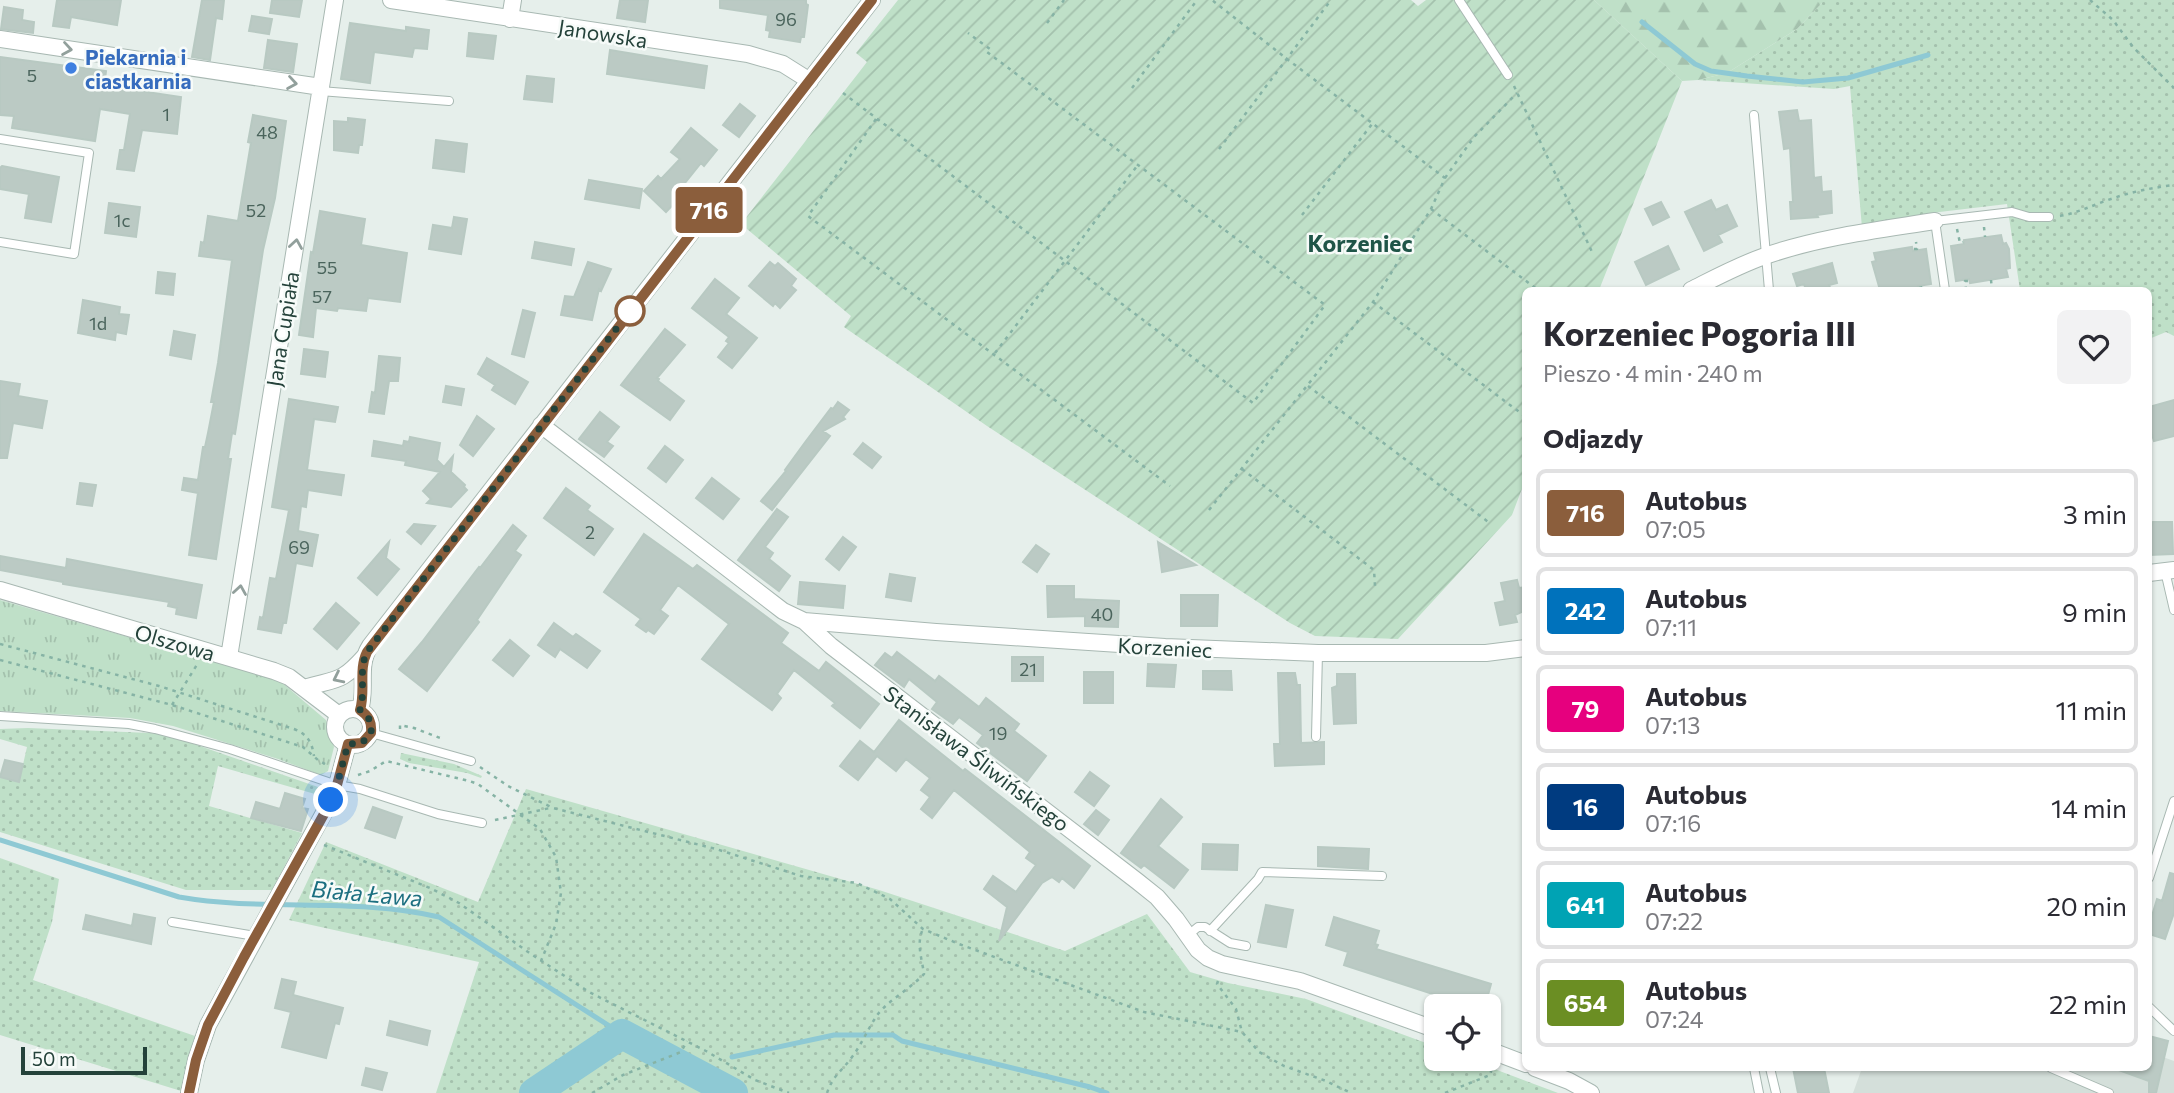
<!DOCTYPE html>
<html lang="pl">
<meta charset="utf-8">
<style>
:root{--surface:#fff;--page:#f2f2f3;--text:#2b2b33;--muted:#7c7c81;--line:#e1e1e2}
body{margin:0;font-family:Commissioner,sans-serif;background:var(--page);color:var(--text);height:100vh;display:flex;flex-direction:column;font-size:26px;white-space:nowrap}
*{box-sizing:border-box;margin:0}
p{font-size:23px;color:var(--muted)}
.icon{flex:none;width:38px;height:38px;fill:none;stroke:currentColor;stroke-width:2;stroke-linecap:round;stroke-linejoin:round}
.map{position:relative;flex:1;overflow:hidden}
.panel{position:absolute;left:1522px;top:287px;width:630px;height:784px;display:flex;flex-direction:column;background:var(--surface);border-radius:10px;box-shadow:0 2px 5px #0004}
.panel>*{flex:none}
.badge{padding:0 14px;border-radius:5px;font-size:24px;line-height:46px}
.fabs{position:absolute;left:1424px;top:994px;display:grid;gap:14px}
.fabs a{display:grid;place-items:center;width:77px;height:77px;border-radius:10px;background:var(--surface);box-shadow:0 2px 5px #0004;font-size:35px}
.scale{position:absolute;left:21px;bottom:18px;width:126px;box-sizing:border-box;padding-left:7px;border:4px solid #24423a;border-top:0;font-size:19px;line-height:24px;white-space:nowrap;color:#24423a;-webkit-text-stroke:5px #f7fbf9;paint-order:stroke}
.you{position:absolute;width:35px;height:35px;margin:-18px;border:5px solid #fff;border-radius:50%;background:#1a73e8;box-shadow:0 0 0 10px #1a73e833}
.map>.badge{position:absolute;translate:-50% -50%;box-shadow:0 0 0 4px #fff}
h2{padding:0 21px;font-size:26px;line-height:63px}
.round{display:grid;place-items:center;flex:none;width:74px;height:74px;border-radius:10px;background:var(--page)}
.summary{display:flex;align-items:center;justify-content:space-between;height:119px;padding:0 21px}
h1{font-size:33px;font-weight:700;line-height:52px}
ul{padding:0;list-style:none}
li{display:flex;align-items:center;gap:21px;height:88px;margin:0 14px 10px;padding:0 7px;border:4px solid var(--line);border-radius:10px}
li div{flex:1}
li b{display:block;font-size:26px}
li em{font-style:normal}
li .badge{min-width:77px;font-weight:700;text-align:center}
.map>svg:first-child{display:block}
.built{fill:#d4dfda}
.grass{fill:url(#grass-dots)}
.forest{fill:url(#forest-firs)}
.park{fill:url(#park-tufts)}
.garden{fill:url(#garden-furrows)}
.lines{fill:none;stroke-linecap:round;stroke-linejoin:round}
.stream{stroke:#8ec9d4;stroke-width:5}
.river{stroke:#8ec9d4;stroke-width:30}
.building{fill:#bbcac4;stroke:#b8c9c2;stroke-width:2}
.service-casing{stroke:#a8b8b2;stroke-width:10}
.minor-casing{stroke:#a8b8b2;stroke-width:18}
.path{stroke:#86b3a5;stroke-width:2.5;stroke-dasharray:3.5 5;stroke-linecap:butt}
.service{stroke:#fff;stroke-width:8}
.minor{stroke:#fff;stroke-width:16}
.oneway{stroke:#92a09c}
.line-casing{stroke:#fff;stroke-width:16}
.line{stroke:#8b5e3c;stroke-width:10}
.walk{stroke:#24423a;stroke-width:7;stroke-dasharray:0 12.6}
.shop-dot{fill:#3f7fe0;stroke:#f7fbf9;stroke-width:2.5}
.stop-dot{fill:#fff;stroke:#8b5e3c;stroke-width:3.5}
.labels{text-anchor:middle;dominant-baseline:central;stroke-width:5;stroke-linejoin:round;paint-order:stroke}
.number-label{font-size:18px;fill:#4a645c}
.street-label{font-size:21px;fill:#24423a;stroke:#f7fbf9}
.shop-label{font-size:21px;font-weight:bold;fill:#366cbe;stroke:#f7fbf9;text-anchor:start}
.neighbourhood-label{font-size:23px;font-weight:bold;fill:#1f5548;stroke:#f7fbf9}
.water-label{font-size:23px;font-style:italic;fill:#1c6f80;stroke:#f7fbf9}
</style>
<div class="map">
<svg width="2174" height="1093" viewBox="0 0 2174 1093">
<defs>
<pattern id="grass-dots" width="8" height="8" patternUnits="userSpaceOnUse" patternTransform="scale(1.75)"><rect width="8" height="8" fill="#bfe0c8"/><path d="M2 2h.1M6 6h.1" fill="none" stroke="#a4c1ad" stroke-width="1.8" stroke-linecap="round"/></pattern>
<pattern id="forest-firs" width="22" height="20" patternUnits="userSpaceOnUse" patternTransform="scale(1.75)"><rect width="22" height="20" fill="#bfe0c8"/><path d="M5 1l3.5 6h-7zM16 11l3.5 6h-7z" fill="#a4c1ad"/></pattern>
<pattern id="park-tufts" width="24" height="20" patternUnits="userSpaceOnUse" patternTransform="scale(1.75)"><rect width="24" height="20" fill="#bfe0c8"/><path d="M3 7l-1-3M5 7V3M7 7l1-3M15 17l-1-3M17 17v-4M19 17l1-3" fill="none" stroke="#a4c1ad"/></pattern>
<pattern id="garden-furrows" width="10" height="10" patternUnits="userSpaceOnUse" patternTransform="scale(1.75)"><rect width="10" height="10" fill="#bfe0c8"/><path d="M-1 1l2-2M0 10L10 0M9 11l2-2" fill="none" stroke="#a4c1ad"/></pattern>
</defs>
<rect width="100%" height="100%" fill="#e6efeb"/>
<path class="built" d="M2149 1052 2174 1061V1093H1853L1862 1068H2149Z"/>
<path class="grass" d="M1822 0H2174V336L2166 332 2149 339V290H2020L2007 204 1931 213 1862 228 1850 86 1834 89 1698 80 1727 73 1797 29 1822 3Z
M28 728 150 733 171 736 318 787 322 796 218 766 209 806 302 833 272 890H186L0 832V777L19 782 27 747 0 739V729Z
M401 753 454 764 482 776 481 778 467 773 409 763 400 759Z
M526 789 879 890 1065 951 1147 914 1190 972 1228 983 1306 999 1437 1047V1059H1468L1558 1093H436L479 962 289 920 326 842 478 902Z
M0 858 59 879 52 922 33 980 195 1036 181 1091 0 1035Z"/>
<path class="forest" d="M1594 0H1822V3L1797 29 1727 73 1698 80 1682 81Z"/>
<path class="park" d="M0 600 280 681 326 720 334 747 328 771 321 775 278 759 173 726 130 718 0 711Z"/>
<path class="garden" d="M898 0H1411L1418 6 1426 0H1594L1682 81 1599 290H1526V478L1512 515 1398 639 1315 636 1290 623 987 426 844 327 851 316 741 224 867 62 856 53Z"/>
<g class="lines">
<path class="stream" d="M1642 22 1695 64 1711 71 1747 76 1803 82 1848 78 1928 55
M0 840 179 897C265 912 355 897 439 917L622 1034
M732 1057 834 1035H893L902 1041 1090 1087 1107 1093"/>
<path class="river" d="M534 1093 622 1034 733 1093"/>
</g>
<path class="building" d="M57 0H121L117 25 71 17 69 28 53 26Z
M202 0H224L222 19 216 18 210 60 192 57Z
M272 0H302L299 17 270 13Z
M620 0H648L645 22 617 18Z
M720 0H806V4L808 5 804 37H801L800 42 769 37 770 31 766 30 768 15 720 8Z
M4 7 23 10 22 20 34 22 33 33 1 29Z
M252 16 272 19 269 34 249 31Z
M350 23 406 31V27L429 30 427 49 414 48 412 57 374 52 370 83 341 79Z
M469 33 496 36 493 59 467 56Z
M268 40 297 44 293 72 264 68Z
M610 50 707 66 704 88 607 74Z
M0 57 106 71 105 79 141 84 140 91 181 97 177 134 142 130 134 171 117 169 120 150H124L130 114 100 109 95 141 12 128 14 116 0 115Z
M527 76 554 79 552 102 524 99Z
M740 104 755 116 739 137 723 125Z
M1797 110 1799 121 1811 120 1814 178 1821 177 1822 192 1831 191 1832 213 1817 215 1818 217 1791 219 1790 202H1793L1790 148 1784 149 1779 112Z
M253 115 286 121 275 198 263 250 238 415 235 434 232 433 228 459H231L216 559 189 555 198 493 182 490 184 478 198 480 203 447H205L208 433 214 402H211L218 363 232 260 199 256 201 242 204 243 208 216 238 221 251 143 248 142Z
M348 118 365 120 362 145H359L358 153 334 150V121L348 122Z
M691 128 717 150 704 166 701 163 681 188 685 192 666 212 644 191 658 176 661 179 680 159 671 152Z
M436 140 467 144 464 172 433 168Z
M2 166 59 177 51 222 25 218 29 194 0 189V168Z
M589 180 642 189 639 208 585 199Z
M1711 200 1716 210 1727 205 1737 226 1718 235 1722 242 1704 251 1685 212Z
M1661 202 1669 217 1653 225 1645 209Z
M109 203 140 207 136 237 105 233Z
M320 211 365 219 361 245 407 253 400 302 368 298 366 311 338 308 337 311 316 308 313 337 299 335 311 252 313 253Z
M454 217 467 219 461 254 429 249 433 225 452 228Z
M2001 235 2003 244 2006 243 2009 249 2010 268 2006 269 2008 277 1970 283 1969 279 1956 281 1951 246 1964 244V240Z
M535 242 574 249 571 265 532 258Z
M1668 246 1679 269 1646 285 1635 262Z
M1912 247 1913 251 1926 249 1931 284 1918 286 1919 290H1880L1872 262 1876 261 1874 253Z
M588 262 611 269 601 291 599 289 592 320 561 315 565 296 574 297Z
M770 262 775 266 778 263 796 279 791 286 796 290 780 308 775 303 773 306 749 286Z
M1832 263 1837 283 1829 285 1831 290H1806L1804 284 1797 286 1793 274Z
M158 272 175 274 173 295 156 293Z
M715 279 739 298 726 314 757 338 732 368 718 357 729 343 726 341 729 337 692 308Z
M83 300 120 307 119 314 129 315 126 334 116 332 115 340 78 333Z
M523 310 535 313 524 357 512 354Z
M665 329 685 345 657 378 659 379 658 381 684 401 670 420 621 385Z
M174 331 195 335 191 359 170 355Z
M304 349 328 352 325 377 301 374Z
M379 356 400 358 398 381H389L384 414 369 412 372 392 375 393Z
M487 358 528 382 515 404 492 390 495 385 478 374Z
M0 381 20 384 18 396 47 401 42 428 13 423 7 458H0Z
M446 386 464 389 461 405 443 402Z
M289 399 338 407 335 422 314 419 307 470 344 475 341 495 308 490 306 507 301 506 298 531 318 535 312 566 296 563 286 623H283L281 633 258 629 260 617 263 618 270 578 276 579 289 510 272 507Z
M2174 400V436L2154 441 2149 425V407Z
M838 402 849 410 843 417 845 419 823 431 830 436 772 510 761 501 786 471 785 470 806 441 831 408 833 409Z
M600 412 619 427 607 442 613 446 604 457 579 439Z
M477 416 494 429 473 456 460 445Z
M410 437 440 443 437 460 444 467 453 456 451 472 465 485 464 487 467 490 451 507 427 503 431 499 423 491 440 472 405 465 406 461 372 456 374 441 403 446 404 441 409 442Z
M863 443 881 457 872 468 854 454Z
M665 446 683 460 666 482 648 468Z
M712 478 739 499 723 519 696 498Z
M80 483 96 485 92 506 77 504Z
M566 488 590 506 587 510 613 529 594 555 544 518Z
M777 509 788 517 765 547 773 553 769 559 790 576 779 591 738 560Z
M2153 522H2172L2173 554 2149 555V524L2152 525Z
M414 524 435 526 421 544 407 532Z
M513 525 526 536 515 551 521 555 477 620 479 622 427 691 399 669 422 642 479 567 480 568Z
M644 534 693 569 697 565 788 633 781 643 819 671 826 662 879 704 860 728 832 706 835 703 794 670 777 694 781 698 772 710 702 659 729 624 678 585 660 610 668 616 654 634 648 630 646 632 636 625 641 619 604 592Z
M843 537 856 547 839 570 826 559Z
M389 542 386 558 399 569 377 595 358 578Z
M1158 542 1196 565 1162 572Z
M1036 545 1049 554 1037 572 1023 562Z
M0 556 66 568 67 559 202 585 196 618 176 614 177 608 168 606 169 602 63 584V582L0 570Z
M890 574 915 578 911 601 886 597Z
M1517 580 1519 588 1526 587V610L1515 615 1517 622 1500 625 1495 603 1505 601 1501 583Z
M800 582 845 586 843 608 798 604Z
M1047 586H1074V599L1119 601 1118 627 1085 626V616L1048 617Z
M1181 595H1218L1217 626H1181Z
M336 603 359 623 337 649 314 629Z
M554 623 573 637 576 634 600 651 587 668 560 649 555 657 538 645Z
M510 640 529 656 513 676 493 660Z
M897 652 935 681 939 676 979 707 986 698 1019 724 1014 731 1046 756 1027 781 977 743 983 735 959 717 953 724 932 709 937 702 909 679 904 687 875 665 885 653 892 658Z
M1012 657H1043V681H1012Z
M1148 664 1176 665 1174 687 1147 686Z
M1203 671H1231L1232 690 1203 689Z
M1084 672H1113V703H1084Z
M1278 673H1295L1297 685H1300L1301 743 1324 742V764L1275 766 1274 744H1280Z
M1337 674H1355L1356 723 1334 724 1332 688 1337 686Z
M899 720 963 771 965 769 1090 866 1074 888 1062 878 1059 882 1052 877 1042 883 999 941 1007 907 984 889 993 876 1016 892 1036 865 1026 858 1030 852 954 790 932 818 921 809 930 797 921 790 930 778 906 759 896 771 877 756 858 780 840 766 860 741 874 752Z
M5 760 23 764 19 782 0 777Z
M1090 772 1109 786 1094 806 1075 792Z
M285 793 305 799 302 808 308 809 301 831 251 818 256 802 280 809Z
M1161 799 1182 817 1158 846 1188 870 1174 888 1144 865 1141 868 1121 853Z
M373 807 402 817 395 838 365 828Z
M1096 810 1109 820 1098 835 1084 824Z
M1203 844 1238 845 1237 870 1202 869Z
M1318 847 1369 849 1368 869 1318 866Z
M2170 873 2174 874V913L2165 939 2149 934V926L2157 899 2162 901Z
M1266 905 1293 910 1286 947 1258 942Z
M134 914 155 918 151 944 83 929 86 915 132 926Z
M1334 917 1379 931 1375 944 1378 945 1376 949 1491 984 1485 1006H1475L1439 996 1344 965 1348 952 1326 945Z
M282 979 296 982 293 995 343 1008 339 1024 335 1023 326 1058 282 1047 291 1012 275 1008Z
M390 1021 430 1031 427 1045 387 1035Z
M2149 1036 2168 1041 2156 1093H2149V1081L2116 1069 2149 1068Z
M366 1068 387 1073 382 1090 362 1085Z
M1793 1068H1824L1829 1093H1798Z"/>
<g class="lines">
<g class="service-casing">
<path id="service" d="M1459 0 1508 75
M320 91 449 101
M1754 115 1769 290
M0 139 89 153 74 254 0 242
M1945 290 1935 221 2012 212 2029 217H2049
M2165 571 2174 610
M0 716 129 724 155 729 230 749 337 785 360 789 438 814 482 823
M371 733 471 761
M1316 737 1318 653
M2149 878 2174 801
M172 922 255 936
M1210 931 1258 879 1262 872 1382 876
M1187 936 1198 927H1205L1230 943 1246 946
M2149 1007 2174 1031
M1754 1068 1759 1093
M1770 1068 1776 1093
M2051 1068 2109 1093"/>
</g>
<g class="minor-casing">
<path id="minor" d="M391 0 748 54 783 64 810 81
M510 19 513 0
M0 39 321 87
M1691 290C1715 278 1739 265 1765 256 1819 237 1879 230 1935 221
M541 425 783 611 804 621 831 646 1137 881 1157 897 1176 919 1198 950 1208 958 1222 964 1300 981 1437 1030
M2149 573 2174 570
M0 590 274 671 289 677 339 715
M804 621 936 632 1165 647 1318 653H1486L1526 648
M229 657 335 0
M304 688C337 678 340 684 365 656
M335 727a18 18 0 1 1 36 0a18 18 0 1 1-36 0Z
M360 710C367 688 357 666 370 646L872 0
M1489 1050 1526 1064
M1535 1068 1569 1081 1591 1093
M189 1093 196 1060 208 1025 331 800 337 785 348 744"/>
</g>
<path class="path" d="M2090 0 2113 20 2133 47 2174 88
M1047 23 1064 0
M1514 86 1593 254
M1132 88 1197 0
M843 93 1253 403 1325 305 987 52 990 49 968 33
M876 119 808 216 1170 486
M1219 149 1331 0
M1445 178 1474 137 1517 93
M1431 209 1538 290
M1302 215 1372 124
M2060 216C2077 213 2091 206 2108 200 2130 192 2151 188 2174 185
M1984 227 1985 237
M1957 229 1960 243 1963 242
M1914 249H1917L1916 242
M1991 280 1992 290
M1919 288 1923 287V290
M1966 290 1965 281H1968
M1373 302 1526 417
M995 353 1137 166
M1308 386 1491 524
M1242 469 1374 570 1375 586
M1209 510 1373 302 1431 209 1445 178 1287 59 1212 0
M0 644 159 686 294 729C307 734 312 742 314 756
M0 660 172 705 303 747 318 760 325 764
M172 705 198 663
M400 729V725L414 728 440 738
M480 767 508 786 553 808 716 849 801 876 857 883 890 899 923 929 959 944 1144 1012 1242 1032
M358 775 370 771 386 761 469 781 478 784 540 829 556 857 561 893 556 924 541 961
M495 820 550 808
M324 845 430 888 459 903 531 954 589 992 706 1051 755 1080 789 1093
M1218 981 1217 984 1236 1009 1242 1032 1259 1052 1284 1066 1326 1081 1351 1093
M592 1093 623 1075 681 1052 687 1041
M827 1093C833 1075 842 1071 852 1057 862 1044 868 1028 878 1014 888 1001 911 988 924 974 922 959 916 943 923 929
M1445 1093 1490 1075 1492 1068"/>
<use href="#service" class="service"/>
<use href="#minor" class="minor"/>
</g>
<defs><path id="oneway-chevron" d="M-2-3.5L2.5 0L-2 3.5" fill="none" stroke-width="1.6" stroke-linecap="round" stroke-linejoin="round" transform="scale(1.75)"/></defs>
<g class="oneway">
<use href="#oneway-chevron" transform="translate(67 49) rotate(9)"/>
<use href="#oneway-chevron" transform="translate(292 83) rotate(9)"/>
<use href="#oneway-chevron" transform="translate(296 244) rotate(-81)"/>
<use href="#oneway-chevron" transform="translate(240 590) rotate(-81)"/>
<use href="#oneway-chevron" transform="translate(338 678) rotate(154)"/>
</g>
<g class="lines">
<g class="line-casing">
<path id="line" d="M189 1093 196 1060 208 1025 244 957 324 814 337 785 348 744 362 743 371 733C372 722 369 716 360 710 366 691 358 670 367 652L872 0"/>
</g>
<use href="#line" class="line"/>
<path class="walk" d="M331 800 337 785 348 744 362 743 371 733C372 722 369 716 360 710 366 691 358 670 367 652L630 311"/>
</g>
<circle class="shop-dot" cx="71" cy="68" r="7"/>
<circle class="stop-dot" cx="630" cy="311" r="14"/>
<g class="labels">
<g class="number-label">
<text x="786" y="19">96</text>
<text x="32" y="75">5</text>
<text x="166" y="114">1</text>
<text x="267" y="132">48</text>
<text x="256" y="210">52</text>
<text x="122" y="220">1c</text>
<text x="327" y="267">55</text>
<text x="322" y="296">57</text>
<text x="98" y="323">1d</text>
<text x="590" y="532">2</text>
<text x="299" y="547">69</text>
<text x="1102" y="614">40</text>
<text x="1028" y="669">21</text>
<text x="998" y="733">19</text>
</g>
<g class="street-label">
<text transform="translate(603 33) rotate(9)">Janowska</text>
<text transform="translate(282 329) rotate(-81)">Jana Cupiała</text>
<text transform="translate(175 642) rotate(16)">Olszowa</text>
<text transform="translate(1165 647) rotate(3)">Korzeniec</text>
<text transform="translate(977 758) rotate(37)">Stanisława Śliwińskiego</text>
</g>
<g class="shop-label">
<text x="85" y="56">Piekarnia i<tspan x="85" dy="24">ciastkarnia</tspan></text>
</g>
<g class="neighbourhood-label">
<text x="1360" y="243">Korzeniec</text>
</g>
<g class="water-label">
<text transform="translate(367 893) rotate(5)">Biała Ława</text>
</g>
</g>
</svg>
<div class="fabs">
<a><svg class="icon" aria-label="locate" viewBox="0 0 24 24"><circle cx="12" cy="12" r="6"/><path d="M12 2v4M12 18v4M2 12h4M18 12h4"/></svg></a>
</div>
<div class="scale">50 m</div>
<div class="you" style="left:331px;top:800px"></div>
<b class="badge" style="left:709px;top:210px;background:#8b5e3c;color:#fff">716</b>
<section class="panel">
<div class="summary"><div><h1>Korzeniec Pogoria III</h1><p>Pieszo · 4 min · 240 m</p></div><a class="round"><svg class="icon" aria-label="heart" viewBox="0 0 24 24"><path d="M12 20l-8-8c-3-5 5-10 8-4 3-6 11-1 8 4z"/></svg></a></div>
<h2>Odjazdy</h2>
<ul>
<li><span class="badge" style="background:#8b5e3c;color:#fff">716</span><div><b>Autobus</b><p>07:05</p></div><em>3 min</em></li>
<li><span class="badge" style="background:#0072bc;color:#fff">242</span><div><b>Autobus</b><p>07:11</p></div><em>9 min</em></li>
<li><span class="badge" style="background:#e6007e;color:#fff">79</span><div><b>Autobus</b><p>07:13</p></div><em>11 min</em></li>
<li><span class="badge" style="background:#003b80;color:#fff">16</span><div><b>Autobus</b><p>07:16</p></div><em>14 min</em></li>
<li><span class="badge" style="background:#00a3b4;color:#fff">641</span><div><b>Autobus</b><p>07:22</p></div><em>20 min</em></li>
<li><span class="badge" style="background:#6b8e23;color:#fff">654</span><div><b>Autobus</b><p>07:24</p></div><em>22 min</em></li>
</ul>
</section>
</div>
